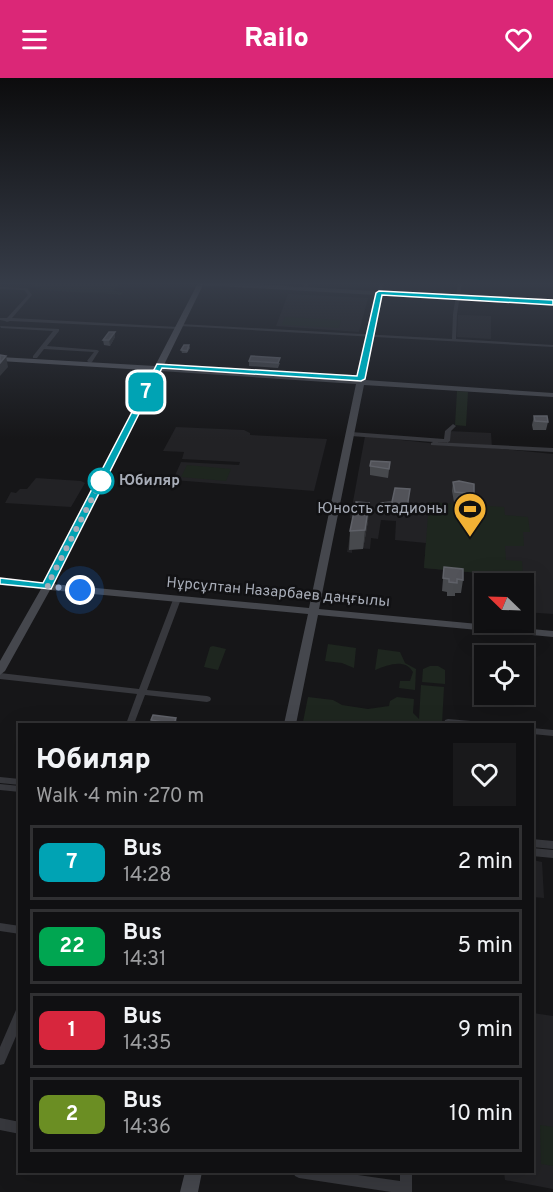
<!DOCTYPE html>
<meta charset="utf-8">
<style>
:root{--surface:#101012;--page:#19191b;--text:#f1f3f6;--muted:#9c9d9f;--line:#303032;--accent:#db2777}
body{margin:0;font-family:Overpass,sans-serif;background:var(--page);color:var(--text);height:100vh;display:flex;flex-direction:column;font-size:22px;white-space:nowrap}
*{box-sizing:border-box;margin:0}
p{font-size:20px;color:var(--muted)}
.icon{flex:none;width:33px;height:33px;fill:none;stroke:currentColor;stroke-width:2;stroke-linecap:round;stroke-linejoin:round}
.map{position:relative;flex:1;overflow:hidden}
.sheet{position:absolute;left:18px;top:645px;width:516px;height:450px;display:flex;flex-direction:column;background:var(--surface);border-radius:0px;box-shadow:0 6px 24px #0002,0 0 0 2px var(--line)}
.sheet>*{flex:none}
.badge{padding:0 12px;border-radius:9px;font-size:21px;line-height:39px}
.needle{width:39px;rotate:293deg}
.tools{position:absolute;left:474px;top:495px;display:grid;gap:12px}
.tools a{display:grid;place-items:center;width:60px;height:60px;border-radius:0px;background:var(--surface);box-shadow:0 6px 24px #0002,0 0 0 2px var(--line);font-size:30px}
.you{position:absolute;width:30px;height:30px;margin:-15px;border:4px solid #fff;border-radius:50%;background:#1a73e8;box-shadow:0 0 0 9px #1a73e833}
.map>.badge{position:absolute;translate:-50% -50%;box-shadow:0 0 0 3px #fff}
.round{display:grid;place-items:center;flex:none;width:63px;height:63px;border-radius:0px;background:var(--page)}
.summary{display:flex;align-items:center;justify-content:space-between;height:102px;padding:0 18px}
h1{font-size:28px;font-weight:800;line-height:45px}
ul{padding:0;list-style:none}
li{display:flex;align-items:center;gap:18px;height:75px;margin:0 12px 9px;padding:0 6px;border:3px solid var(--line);border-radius:0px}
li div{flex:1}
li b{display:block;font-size:22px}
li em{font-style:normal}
li .badge{min-width:66px;font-weight:700;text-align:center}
header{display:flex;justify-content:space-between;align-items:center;height:78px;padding:0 18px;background:var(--accent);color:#fff;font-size:27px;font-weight:800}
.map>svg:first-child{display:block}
.built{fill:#222225}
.green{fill:#1e261f}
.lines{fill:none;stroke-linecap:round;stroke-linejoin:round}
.street{fill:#37383d;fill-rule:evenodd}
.secondary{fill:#45474d;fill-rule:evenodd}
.primary{fill:#53555c;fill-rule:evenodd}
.wall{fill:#47494d}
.shaded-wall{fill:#2f3033}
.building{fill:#525359;stroke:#5f6168;stroke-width:1.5}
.line{fill:#00a3b4;stroke:#fff;stroke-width:1.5}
.walk{stroke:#a8adb8;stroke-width:6;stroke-dasharray:0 10.8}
.stop-dot{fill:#fff;stroke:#00a3b4;stroke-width:3}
.labels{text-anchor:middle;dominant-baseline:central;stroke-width:5;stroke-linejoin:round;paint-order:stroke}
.stop-label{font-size:15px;font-weight:bold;fill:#a8adb8;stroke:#111113;text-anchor:start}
.poi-label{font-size:15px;fill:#a8adb8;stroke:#111113;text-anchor:end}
.street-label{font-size:15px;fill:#a8adb8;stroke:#111113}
</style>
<header><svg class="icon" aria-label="menu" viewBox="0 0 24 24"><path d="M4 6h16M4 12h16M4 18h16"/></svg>Railo<svg class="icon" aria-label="heart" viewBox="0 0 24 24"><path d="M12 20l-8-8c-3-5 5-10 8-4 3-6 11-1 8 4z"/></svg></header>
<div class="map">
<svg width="553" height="1114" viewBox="0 0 553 1114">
<rect width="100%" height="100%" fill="#161618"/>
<path class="built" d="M288 216 368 220 359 254 276 248Z
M458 237 491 238V261L457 259Z
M176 349 244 352 250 355V357L327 361 314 413 173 402 181 384 239 387 240 384 182 381 184 374 163 373Z
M449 353 491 355 492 370 553 376V536L524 534V506L500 505V497L424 490 426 465 395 462 396 443 381 442 378 461 371 460 370 471 358 470 352 472V475L347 474 353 441 350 440 365 358 447 367Z
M36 400 81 403 85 405 71 429 5 425 11 414 16 415 20 411H27Z
M533 782 542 784 544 820 533 819Z
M533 935 553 938V1111L505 1102 504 1094H532Z"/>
<path class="green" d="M37 205H119L114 213 123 214 122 217H126L38 212 41 209 34 208Z
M285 239 341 242 339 250 282 247Z
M457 313 468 314 466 348 455 347Z
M187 387 231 391 226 403 181 399Z
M429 424 504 429 505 437 528 439 530 454H523L524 468H505L506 482 522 483 523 499H490V496L424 490Z
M328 566 356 570 354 590 342 585 325 583Z
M213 568 226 571 218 592 204 589 210 569Z
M378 571 400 574 405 585 416 591 415 612 399 610 400 603H410L413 594C405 580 388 587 375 592Z
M430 588H438L445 592V606L422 604 423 591Z
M421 607 444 609 442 646H327L303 644 308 619 333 622 342 627 368 631 389 628 390 623 397 619 414 621 413 635 419 641Z
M540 1047 553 1049V1088L541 1086Z"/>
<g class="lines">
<path class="street" d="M305 205H309L307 211 305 212 303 211Z
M380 205H384L381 215 379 216 377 215Z
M458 205H462L457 236 456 261 553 267V269L180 248 178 247 180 246 452 261 453 236Z
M0 209 27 210 32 217 12 240 178 249 180 250 178 251 10 243 7 244 5 243 0 242V240H7L28 217 24 212 0 211Z
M0 248 59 251V253L47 268 97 272 99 273 92 284 90 285 87 283 94 274 44 271 37 280H33V278L53 253 1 250Z
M453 346 456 348 451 353 450 363 447 365 351 358 348 356 351 354 444 361 445 353Z
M433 364 553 370V374L431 367V365Z
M174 519H180L181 521 147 612 207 618 210 619 211 621 210 623 207 624 145 617 134 646H126L137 616 0 601V595L139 611Z
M448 641 471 643 474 644 475 646H444L445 642Z
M532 650 553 652V658L532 656Z
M0 699 20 701V707L0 705Z
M0 706 20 708V714L0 712Z
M532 761 553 763V771L532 769Z
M532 770 553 772V780L532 778Z
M0 845 20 848V856L0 853Z
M20 930V949L4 986 0 987V969L16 932Z
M0 1040 20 1044V1056L0 1052Z
M293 1094H337L400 1103V1094H412V1114H391L299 1100 295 1098Z"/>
<path class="secondary" d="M198 205H233L553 223V227L382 217 365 302 553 315V319L364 307 319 531 553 553V559L318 537 296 646H284L308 536 50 512 5 593 0 597V583L41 511 0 507V501L44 505 155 289 357 302 376 217 201 207ZM160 293 356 306 309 530 53 506Z
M185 1094H202L198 1114H180Z"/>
<path class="primary" d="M198 205H204L161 293 0 283V279L155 288Z"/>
</g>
<path class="wall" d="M115 259 110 268 104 267 103 262Z
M189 267 190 270 187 275H182L181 272Z
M249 283 280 285 278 290 249 288Z
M534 338 548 344 546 352H533L532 347Z
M390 384 388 400 370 397V388Z
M453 404 474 416 473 425 454 424 452 413Z
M410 411 407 433 381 431V425L392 424Z
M369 425 368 443 363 471 349 472 350 453Z
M444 489 463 502 461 515H455V518H447V514L442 513Z
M176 640 177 646H151V642Z"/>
<path class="shaded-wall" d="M115 254V259L110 268 109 262Z
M6 278 8 289 0 298V285Z
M369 425 368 443 363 471 365 452Z"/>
<path class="building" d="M109 254H115L109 262H103Z
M184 267H189L187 273 181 272Z
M0 277 6 278 0 285Z
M251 278 280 280 278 285 249 283Z
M534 338H547L548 344 535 343Z
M371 383 390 384 389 391 370 388Z
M459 403 474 406V416L455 414 453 404Z
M395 410 410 411 407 430 381 427V425L392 424Z
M356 424 369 425 365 452 350 453Z
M444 489 463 491V502L457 501V505L449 504V501L443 500Z
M153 637 176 640 174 646 151 642Z"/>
<linearGradient id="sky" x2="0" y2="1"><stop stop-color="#0c0c0d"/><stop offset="0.57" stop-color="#363c48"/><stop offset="1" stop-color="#363c48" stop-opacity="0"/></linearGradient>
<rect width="553" height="361" fill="url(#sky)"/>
<path class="line" d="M379 213 553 222V227L382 217 365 301 361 303 162 290 51 511 0 506V500L43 505 157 286 357 298 376 215Z"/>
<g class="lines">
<path class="walk" d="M80 512 47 508 101 403"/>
</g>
<defs>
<g id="stadium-pin" transform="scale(1.725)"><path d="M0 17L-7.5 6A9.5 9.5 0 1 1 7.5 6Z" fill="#f2b134" stroke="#111113"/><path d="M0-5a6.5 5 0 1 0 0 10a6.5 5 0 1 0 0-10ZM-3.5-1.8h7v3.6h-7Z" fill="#111"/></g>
</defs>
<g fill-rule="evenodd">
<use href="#stadium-pin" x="470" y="431"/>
</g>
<circle class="stop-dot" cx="101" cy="403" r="12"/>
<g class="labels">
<g class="stop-label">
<text x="119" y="403">Юбиляр</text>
</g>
<g class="poi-label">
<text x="447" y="431">Юность стадионы</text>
</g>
<g class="street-label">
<text transform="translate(278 515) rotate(5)">Нұрсұлтан Назарбаев даңғылы</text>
</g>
</g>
</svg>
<div class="tools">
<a><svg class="needle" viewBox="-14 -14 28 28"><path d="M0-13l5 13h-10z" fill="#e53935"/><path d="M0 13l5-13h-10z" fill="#9c9d9f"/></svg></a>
<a><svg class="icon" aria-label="locate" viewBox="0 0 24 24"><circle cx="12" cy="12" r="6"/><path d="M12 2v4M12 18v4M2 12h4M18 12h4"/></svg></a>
</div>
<div class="you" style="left:80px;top:512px"></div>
<b class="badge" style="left:146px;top:314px;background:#00a3b4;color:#fff">7</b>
<section class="sheet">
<div class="summary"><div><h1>Юбиляр</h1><p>Walk · 4 min · 270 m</p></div><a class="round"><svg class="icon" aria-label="heart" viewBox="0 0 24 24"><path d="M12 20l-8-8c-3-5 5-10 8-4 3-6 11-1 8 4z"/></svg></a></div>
<ul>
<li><span class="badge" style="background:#00a3b4;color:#fff">7</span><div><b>Bus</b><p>14:28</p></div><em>2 min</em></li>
<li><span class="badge" style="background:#00a651;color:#fff">22</span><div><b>Bus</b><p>14:31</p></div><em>5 min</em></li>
<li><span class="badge" style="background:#d7263d;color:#fff">1</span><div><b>Bus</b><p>14:35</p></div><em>9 min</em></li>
<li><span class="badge" style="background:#6b8e23;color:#fff">2</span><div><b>Bus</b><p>14:36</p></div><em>10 min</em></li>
</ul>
</section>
</div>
